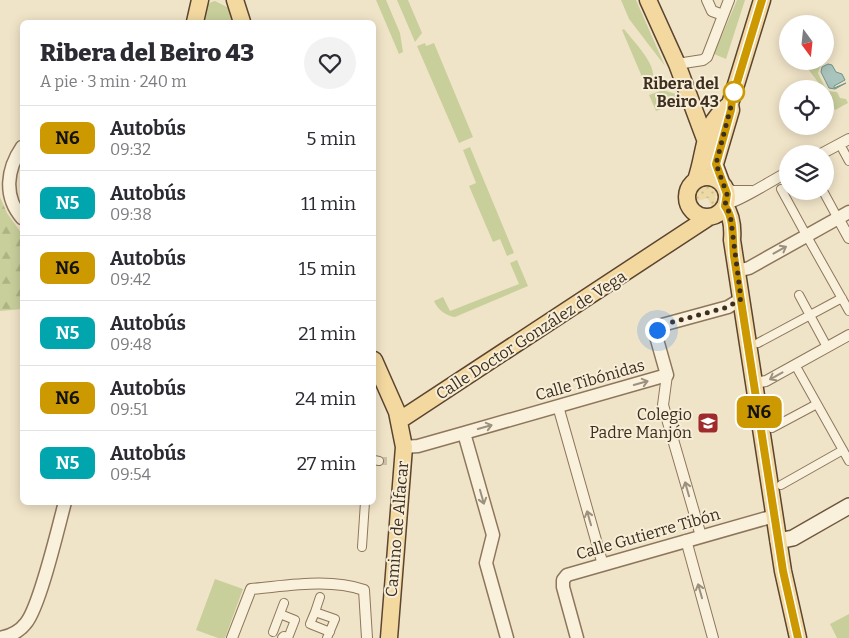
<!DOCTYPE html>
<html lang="es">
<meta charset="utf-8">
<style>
:root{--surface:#fff;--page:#f2f2f3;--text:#2b2b33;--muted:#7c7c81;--line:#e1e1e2}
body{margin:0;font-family:Bitter,serif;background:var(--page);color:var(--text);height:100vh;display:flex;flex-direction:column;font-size:19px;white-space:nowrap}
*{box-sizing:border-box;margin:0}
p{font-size:16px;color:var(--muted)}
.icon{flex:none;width:28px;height:28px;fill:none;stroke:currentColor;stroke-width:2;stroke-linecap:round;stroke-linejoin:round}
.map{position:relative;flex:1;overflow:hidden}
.drawer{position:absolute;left:20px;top:20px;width:356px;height:485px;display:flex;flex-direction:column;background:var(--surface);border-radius:8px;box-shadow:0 2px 12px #0003}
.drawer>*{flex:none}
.badge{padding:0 10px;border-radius:8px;font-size:18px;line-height:32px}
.needle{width:32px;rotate:165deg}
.tools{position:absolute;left:779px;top:15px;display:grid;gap:10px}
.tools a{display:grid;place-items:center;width:55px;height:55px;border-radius:50%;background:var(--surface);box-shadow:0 2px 12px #0003;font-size:25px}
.you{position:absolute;width:25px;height:25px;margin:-12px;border:4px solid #fff;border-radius:50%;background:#1a73e8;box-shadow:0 0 0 8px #1a73e833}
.map>.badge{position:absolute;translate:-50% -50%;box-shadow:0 0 0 2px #fff}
.round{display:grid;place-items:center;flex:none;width:52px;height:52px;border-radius:26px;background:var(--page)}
.summary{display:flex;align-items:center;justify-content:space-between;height:85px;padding:0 20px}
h1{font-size:24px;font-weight:800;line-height:38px}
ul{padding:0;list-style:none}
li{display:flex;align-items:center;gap:15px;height:65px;padding:0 20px;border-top:1px solid var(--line)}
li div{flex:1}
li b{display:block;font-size:19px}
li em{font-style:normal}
li .badge{min-width:55px;font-weight:700;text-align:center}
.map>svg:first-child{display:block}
.green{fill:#c9cf9b}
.forest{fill:url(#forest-firs)}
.sand{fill:url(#sand-dots)}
.water{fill:#a9c4bc;stroke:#6f938a}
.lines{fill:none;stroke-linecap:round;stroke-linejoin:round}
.pedestrian-tunnel{stroke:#ccc0a6;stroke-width:8;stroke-dasharray:8 4;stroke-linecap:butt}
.pedestrian-casing{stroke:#8d765c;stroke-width:10}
.minor-casing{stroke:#8d765c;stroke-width:12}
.tertiary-casing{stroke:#8d765c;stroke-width:15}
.secondary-casing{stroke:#6f573f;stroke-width:18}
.primary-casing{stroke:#5b4430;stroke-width:19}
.pedestrian{stroke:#faf1dc;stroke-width:8}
.minor{stroke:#faf1dc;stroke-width:10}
.tertiary{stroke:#faf1dc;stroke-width:12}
.secondary{stroke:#faf1dc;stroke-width:15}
.primary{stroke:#f3d9a0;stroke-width:16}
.oneway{stroke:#9c907e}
.line-casing{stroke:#fff;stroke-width:11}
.line{stroke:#c90;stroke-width:8}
.walk{stroke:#3d2e20;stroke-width:5;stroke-dasharray:0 9}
.stop-dot{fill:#fff;stroke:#c90;stroke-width:2.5}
.labels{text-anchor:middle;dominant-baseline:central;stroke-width:4;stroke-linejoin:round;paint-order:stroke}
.stop-label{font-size:16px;font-weight:bold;fill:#3d2e20;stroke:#f7eed8;text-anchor:end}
.street-label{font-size:16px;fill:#3d2e20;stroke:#f7eed8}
.poi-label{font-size:16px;fill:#3d2e20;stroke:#f7eed8;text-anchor:end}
</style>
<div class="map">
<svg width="849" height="638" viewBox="0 0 849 638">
<defs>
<pattern id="forest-firs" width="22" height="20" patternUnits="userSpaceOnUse" patternTransform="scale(1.25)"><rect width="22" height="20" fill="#c9cf9b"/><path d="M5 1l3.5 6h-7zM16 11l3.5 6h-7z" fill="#aeb285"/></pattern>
<pattern id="sand-dots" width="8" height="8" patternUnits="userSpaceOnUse" patternTransform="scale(1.25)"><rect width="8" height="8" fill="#ecd9a5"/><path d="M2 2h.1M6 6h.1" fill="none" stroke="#cbbb8e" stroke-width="1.8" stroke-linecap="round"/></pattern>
</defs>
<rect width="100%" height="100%" fill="#f0e4c8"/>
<path class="green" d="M376 0H386L400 33 403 52 399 54Z
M397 0H408L422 33 415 42Z
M621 0H636L665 66 629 19Z
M737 0H745L726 59 714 54Z
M215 1 227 7 238 22H201C203 12 203 4 215 1Z
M624 29C632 40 669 76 645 84L622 30Z
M425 43 426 46 434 43 473 137 459 143 417 46Z
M816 61 821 64 818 73 827 91 837 92 840 98 846 99 848 103 835 110 825 93V89H823L806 66Z
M663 90 676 94 681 102 656 111 649 95Z
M470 147 514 253 507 256 500 239 493 242 469 186 476 183 463 150Z
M517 260 528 286 455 317C446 316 438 310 434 301L443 297 450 311 519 284 510 263Z
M215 579 243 589 225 638H218L196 630Z
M849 614V638H837L830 624Z"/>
<path class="forest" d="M0 197 7 213 22 234V309L0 311Z"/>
<path class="sand" d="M705 184H712L713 190 718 189 720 195 715 196 718 205 712 210 708 198 694 202 696 189Z"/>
<path class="water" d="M828 64 832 65 836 72 842 74 845 80 834 86V88L846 83 835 89 829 88 821 72 822 67Z"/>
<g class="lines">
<path class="pedestrian-tunnel" d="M379 461H391"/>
<g class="pedestrian-casing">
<path id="pedestrian" d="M843 150 849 161
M781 189 805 233
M823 191 836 215
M809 240 849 311
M799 295 826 345
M758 343 842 298
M798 370 849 461
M772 428 817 404
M374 460 379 461
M781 485 843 450
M362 547 365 502
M320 597 315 612 335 619 327 638
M315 612 310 624 330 632
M280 614 295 620 288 638
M273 632 284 603"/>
</g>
<g class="minor-casing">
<path id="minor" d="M707 0 712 11 723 15
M677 64 703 60 707 57 729 0
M821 154 849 139
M725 188 733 191H751
M726 204C737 203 774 179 788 172
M838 218 849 238
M667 375 663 405 701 536
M754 383 766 381 849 335
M558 406 603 565
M686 540 713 638
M232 638 251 589C287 586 329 578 364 590L367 638
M283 638 284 637"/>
</g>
<g class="tertiary-casing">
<path id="tertiary" d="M22 147C7 169 3 196 22 218
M737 271 749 268 849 212
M464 433 493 535 486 563 507 638
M404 447 418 446 464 433 667 375 656 336 657 330 662 325 728 307 741 299
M0 638C10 636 20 631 26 623 40 606 58 528 65 502
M577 638 563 587V580L567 575 774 516"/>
</g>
<g class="secondary-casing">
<path id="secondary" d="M778 541 793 538 849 506"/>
</g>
<g class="primary-casing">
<path id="primary" d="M235 0 242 22
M648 0 677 64 721 182
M195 22 200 0
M715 164 731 110 730 104 762 0
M687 197a20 20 0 1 1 40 0a20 20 0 1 1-40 0Z
M696 180C707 148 701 126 730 104
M725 206C732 216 733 228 732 240L783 571 798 638
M374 360 397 412 404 447 389 638
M400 420 709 217"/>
</g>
<use href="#pedestrian" class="pedestrian"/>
<use href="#minor" class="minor"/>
<use href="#tertiary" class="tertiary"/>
<use href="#secondary" class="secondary"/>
<use href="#primary" class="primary"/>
</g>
<defs><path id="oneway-shaft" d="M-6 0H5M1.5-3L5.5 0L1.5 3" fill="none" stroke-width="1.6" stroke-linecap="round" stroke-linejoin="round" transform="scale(1.25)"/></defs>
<g class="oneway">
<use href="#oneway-shaft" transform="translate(780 250) rotate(-29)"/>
<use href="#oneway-shaft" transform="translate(776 376) rotate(151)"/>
<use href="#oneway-shaft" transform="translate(641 383) rotate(-16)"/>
<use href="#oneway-shaft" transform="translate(485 427) rotate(-16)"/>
<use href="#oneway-shaft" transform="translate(687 489) rotate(-106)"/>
<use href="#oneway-shaft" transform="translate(482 497) rotate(74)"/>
<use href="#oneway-shaft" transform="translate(589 518) rotate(-106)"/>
<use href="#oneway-shaft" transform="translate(700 591) rotate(-106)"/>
</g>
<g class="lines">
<g class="line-casing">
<path id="line" d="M762 0 732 99 731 110 716 164 727 194 725 206C735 220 732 239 734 256L783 571 798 638"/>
</g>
<use href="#line" class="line"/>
<path class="walk" d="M657 330 662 325 728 307 741 299 730 213 725 206 727 194 716 164 736 87 734 92"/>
</g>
<defs>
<g id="school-square" transform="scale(1.125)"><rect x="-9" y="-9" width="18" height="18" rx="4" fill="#9e2a2b" stroke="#f7eed8"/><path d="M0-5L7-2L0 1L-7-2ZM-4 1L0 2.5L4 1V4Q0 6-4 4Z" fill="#fff"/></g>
</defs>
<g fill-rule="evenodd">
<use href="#school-square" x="708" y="423"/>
</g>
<circle class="stop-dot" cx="734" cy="92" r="10"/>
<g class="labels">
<g class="stop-label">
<text x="719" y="83">Ribera del<tspan x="719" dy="18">Beiro 43</tspan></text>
</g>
<g class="street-label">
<text transform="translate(531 335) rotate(-33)">Calle Doctor González de Vega</text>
<text transform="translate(590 380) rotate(-16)">Calle Tibónidas</text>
<text transform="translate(397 529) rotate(-85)">Camino de Alfacar</text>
<text transform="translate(648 534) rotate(-16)">Calle Gutierre Tibón</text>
</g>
<g class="poi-label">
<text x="692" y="414">Colegio<tspan x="692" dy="18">Padre Manjón</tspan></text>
</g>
</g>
</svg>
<div class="tools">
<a><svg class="needle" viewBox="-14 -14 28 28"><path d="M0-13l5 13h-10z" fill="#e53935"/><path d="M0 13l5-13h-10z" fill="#7c7c81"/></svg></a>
<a><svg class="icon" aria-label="locate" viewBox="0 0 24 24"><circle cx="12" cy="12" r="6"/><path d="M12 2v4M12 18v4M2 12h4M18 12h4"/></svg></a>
<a><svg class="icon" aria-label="layers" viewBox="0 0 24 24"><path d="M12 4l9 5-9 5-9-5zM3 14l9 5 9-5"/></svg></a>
</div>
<div class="you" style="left:657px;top:330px"></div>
<b class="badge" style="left:759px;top:412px;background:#c90;color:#111">N6</b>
<section class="drawer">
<div class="summary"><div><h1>Ribera del Beiro 43</h1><p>A pie · 3 min · 240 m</p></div><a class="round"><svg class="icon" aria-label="heart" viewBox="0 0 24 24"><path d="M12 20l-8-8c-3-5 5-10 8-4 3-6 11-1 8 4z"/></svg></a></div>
<ul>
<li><span class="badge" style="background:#c90;color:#111">N6</span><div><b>Autobús</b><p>09:32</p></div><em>5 min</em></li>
<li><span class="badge" style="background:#00a5ad;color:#fff">N5</span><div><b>Autobús</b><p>09:38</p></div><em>11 min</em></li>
<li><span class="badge" style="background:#c90;color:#111">N6</span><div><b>Autobús</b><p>09:42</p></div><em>15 min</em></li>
<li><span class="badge" style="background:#00a5ad;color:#fff">N5</span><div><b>Autobús</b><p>09:48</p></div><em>21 min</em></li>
<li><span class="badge" style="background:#c90;color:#111">N6</span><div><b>Autobús</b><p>09:51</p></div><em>24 min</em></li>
<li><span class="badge" style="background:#00a5ad;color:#fff">N5</span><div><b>Autobús</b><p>09:54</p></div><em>27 min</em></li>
</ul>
</section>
</div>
